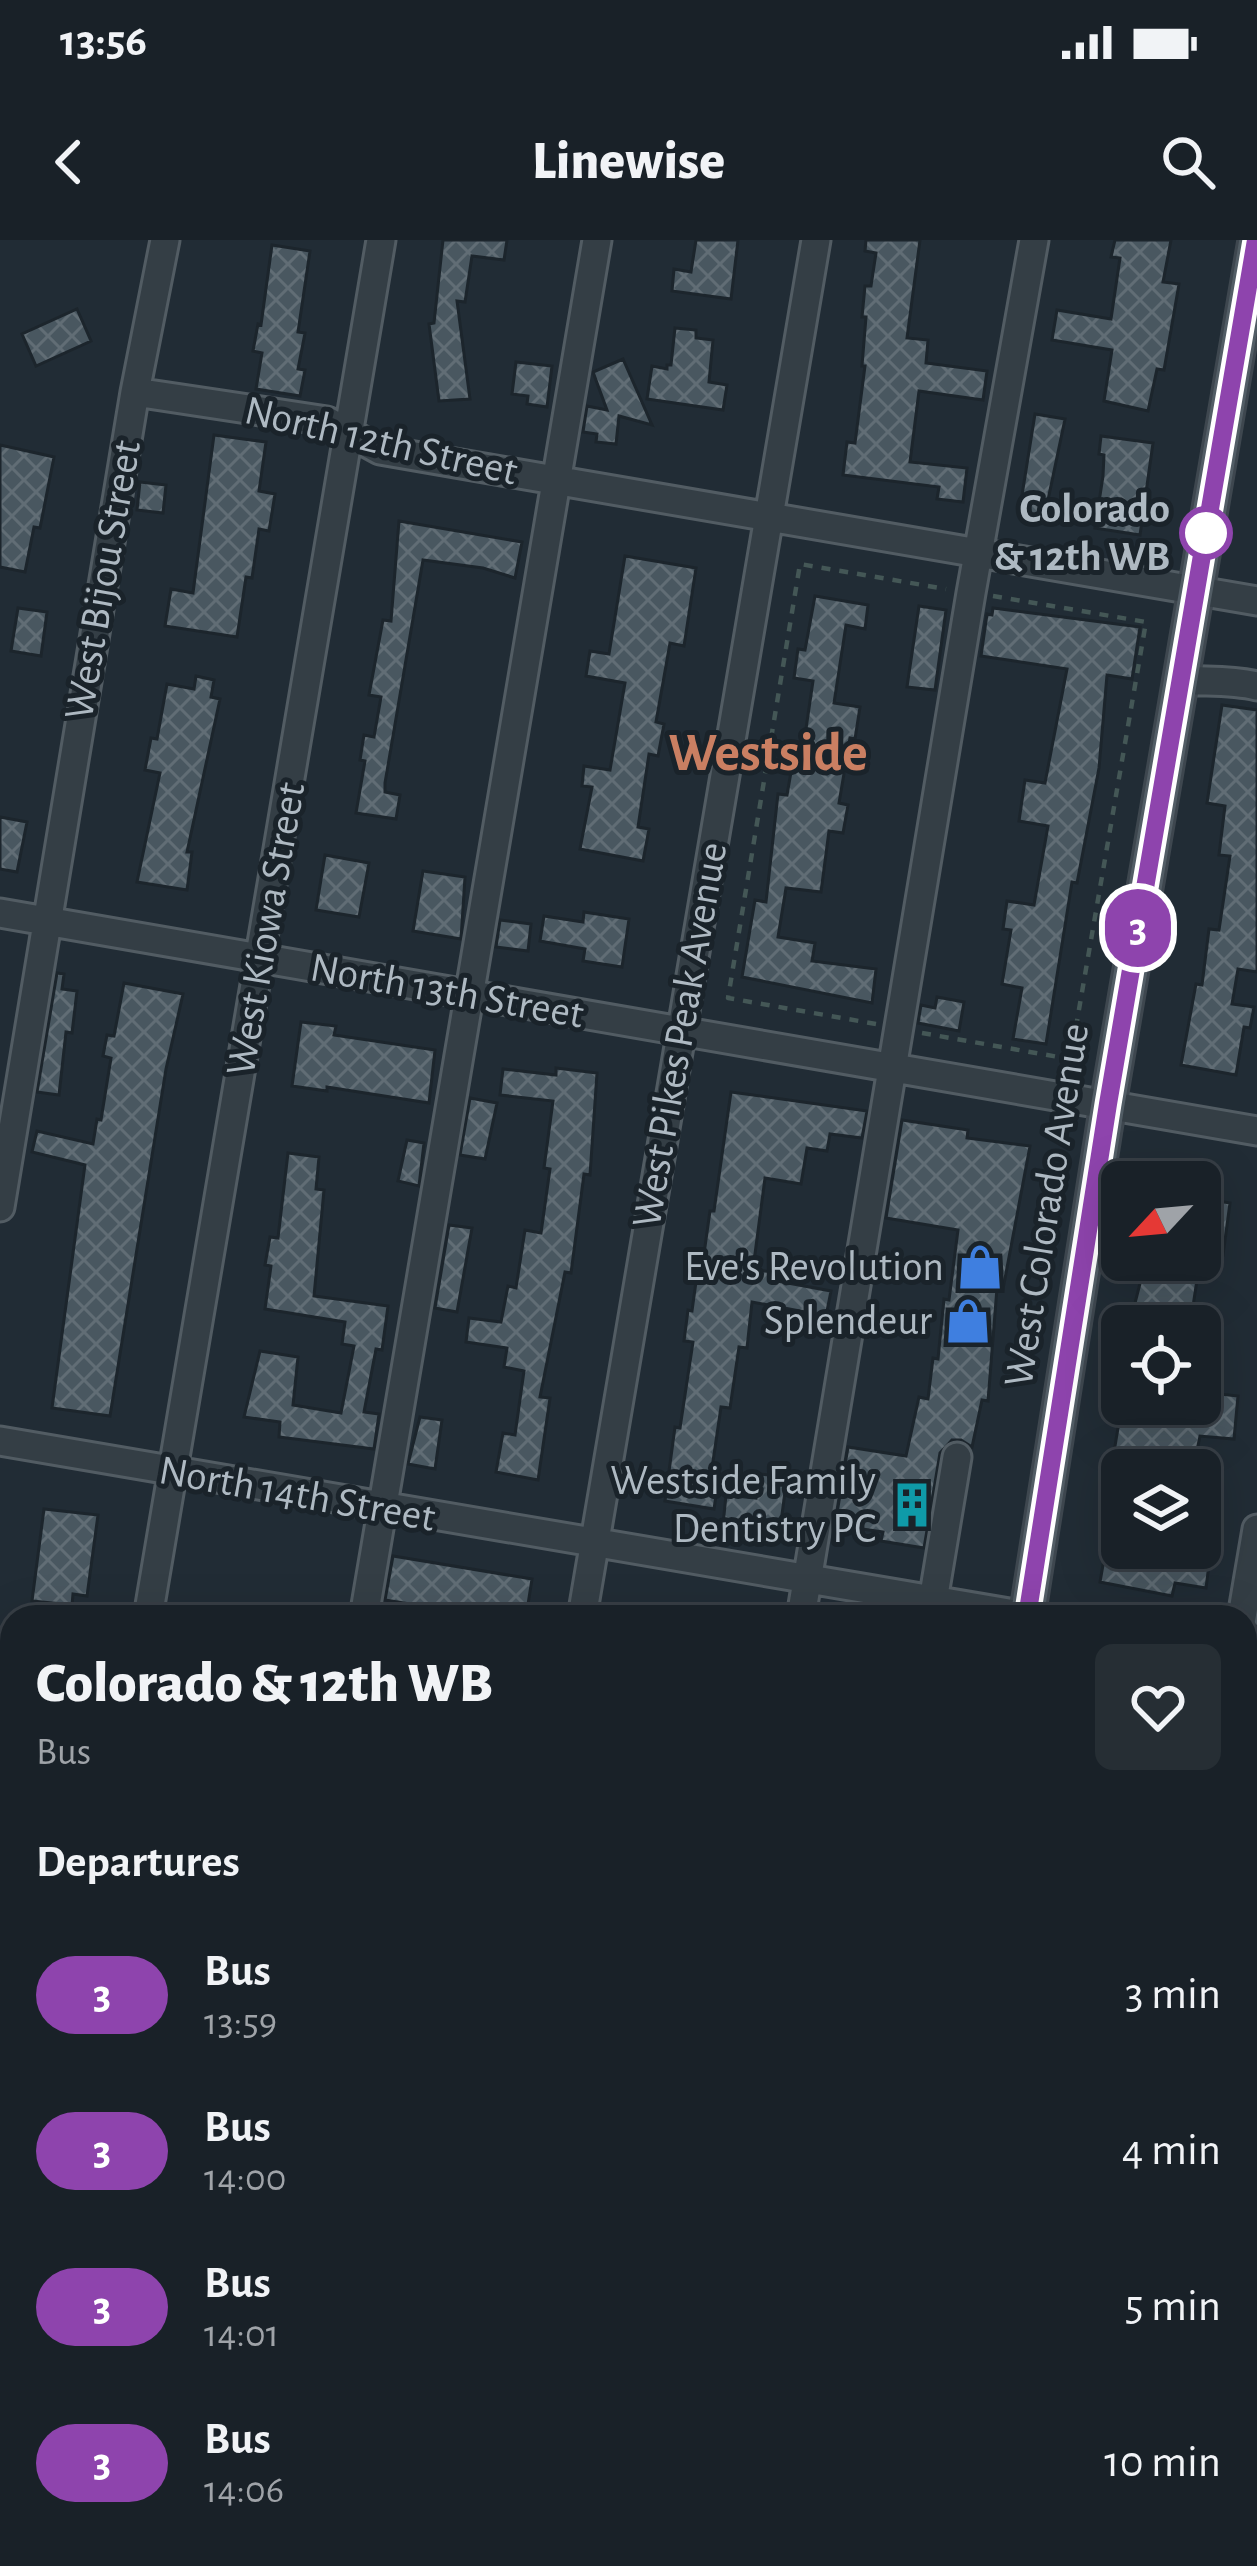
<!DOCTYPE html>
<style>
:root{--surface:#192128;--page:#262e34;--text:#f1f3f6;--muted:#9fa3a8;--line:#373e45}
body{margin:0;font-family:"Alegreya Sans",sans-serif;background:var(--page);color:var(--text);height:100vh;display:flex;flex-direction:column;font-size:45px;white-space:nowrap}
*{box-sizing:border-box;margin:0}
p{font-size:39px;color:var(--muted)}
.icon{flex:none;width:66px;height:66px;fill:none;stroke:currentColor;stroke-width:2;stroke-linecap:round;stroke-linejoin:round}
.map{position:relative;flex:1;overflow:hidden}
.panel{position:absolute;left:0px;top:1365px;width:1257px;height:963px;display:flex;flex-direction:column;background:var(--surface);border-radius:36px 36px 0 0;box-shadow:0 12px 48px #0002,0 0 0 3px var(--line)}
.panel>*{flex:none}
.badge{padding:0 24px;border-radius:39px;font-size:42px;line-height:78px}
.needle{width:78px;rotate:244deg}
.controls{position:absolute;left:1101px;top:921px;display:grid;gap:24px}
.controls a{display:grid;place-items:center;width:120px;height:120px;border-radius:18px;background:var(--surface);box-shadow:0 12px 48px #0002,0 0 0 3px var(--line);font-size:60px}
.map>.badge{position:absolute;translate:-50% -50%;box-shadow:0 0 0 6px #fff}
h2{padding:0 36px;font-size:45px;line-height:108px}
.round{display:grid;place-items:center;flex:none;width:126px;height:126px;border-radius:18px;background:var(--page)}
.overview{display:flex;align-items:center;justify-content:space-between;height:204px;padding:0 36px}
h1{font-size:57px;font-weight:800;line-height:90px}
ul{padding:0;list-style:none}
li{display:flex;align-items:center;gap:36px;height:156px;padding:0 36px}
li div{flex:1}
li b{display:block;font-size:45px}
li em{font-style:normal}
li .badge{min-width:132px;font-weight:700;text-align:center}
.status{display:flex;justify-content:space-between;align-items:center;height:84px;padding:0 60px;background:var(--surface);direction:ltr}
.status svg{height:33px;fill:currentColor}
header{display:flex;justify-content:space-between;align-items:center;height:156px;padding:0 36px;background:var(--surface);font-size:54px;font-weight:800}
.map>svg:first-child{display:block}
.building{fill:url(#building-cross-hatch);stroke:#1c252c;stroke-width:3}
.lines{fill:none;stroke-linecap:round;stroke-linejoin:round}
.minor-casing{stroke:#525c63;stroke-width:33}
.major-casing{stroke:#3e474f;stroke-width:39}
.path{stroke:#445756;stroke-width:4.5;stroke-dasharray:9 9;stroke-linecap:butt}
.minor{stroke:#343e45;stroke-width:27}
.major{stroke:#525d65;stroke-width:33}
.line-casing{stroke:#fff;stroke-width:27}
.line{stroke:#8e44ad;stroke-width:18}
.stop-dot{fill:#fff;stroke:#8e44ad;stroke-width:6}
.labels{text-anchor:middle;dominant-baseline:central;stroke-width:10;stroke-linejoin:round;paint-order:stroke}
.street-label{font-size:42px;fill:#aeb9c2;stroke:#1a232a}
.stop-label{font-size:42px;font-weight:bold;fill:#aeb9c2;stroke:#1a232a;text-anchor:end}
.poi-label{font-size:42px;fill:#aeb9c2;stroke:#1a232a;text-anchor:end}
.district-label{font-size:54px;font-weight:bold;fill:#ca7f62;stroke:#1a232a}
</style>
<div class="status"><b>13:56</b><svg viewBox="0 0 49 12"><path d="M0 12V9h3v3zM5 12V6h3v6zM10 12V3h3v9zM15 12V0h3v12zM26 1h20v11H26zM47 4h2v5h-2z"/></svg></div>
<header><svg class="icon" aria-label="back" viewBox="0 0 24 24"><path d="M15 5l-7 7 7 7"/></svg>Linewise<svg class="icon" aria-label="search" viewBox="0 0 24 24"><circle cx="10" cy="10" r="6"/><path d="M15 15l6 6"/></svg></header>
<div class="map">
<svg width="1257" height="2326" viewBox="0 0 1257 2326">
<defs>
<pattern id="building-cross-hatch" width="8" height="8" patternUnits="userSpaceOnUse" patternTransform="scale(3)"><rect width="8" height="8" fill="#495760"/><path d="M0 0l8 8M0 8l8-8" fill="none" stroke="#616d75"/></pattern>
</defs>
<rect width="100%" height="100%" fill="#212c35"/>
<path class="building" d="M443 0H507L504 20 472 16 465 62 457 61 470 159 439 161 429 84 434 83Z
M696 0H738L731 59 672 51 674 29 691 32Z
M866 0H920L907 98 928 100 926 123 987 131 983 160 919 151 910 222 967 228 963 262 937 259 939 247 843 235 847 202 855 203 865 126H862L866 77H862L865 46H871L876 13 865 11Z
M1115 0H1171L1163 42 1179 44 1164 130 1157 129 1148 171 1104 161 1112 110 1052 100 1057 70 1111 79 1120 18 1111 17Z
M272 5 310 11 298 92 305 93 298 129 305 130 300 156 256 149 262 113 253 111 258 84 261 85Z
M77 69 91 101 36 126 22 94Z
M675 88 696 90V98L713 100 709 142 727 145 723 170 647 159 652 126 667 129V125H671Z
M623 119 652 185 619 176 616 204 596 202 597 194 583 192 587 166 607 170 593 132Z
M516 122 552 126 547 167 527 164 528 156 512 154Z
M1035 174 1065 179 1044 279 1019 274Z
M214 195 266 202 259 251 275 254 269 291 259 289 252 338 246 337 237 397 165 386 171 349 193 353Z
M1101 196 1153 203 1140 295 1095 288 1103 236 1104 215 1099 214Z
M0 205 54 217 40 288 34 287 25 332 0 327Z
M140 242 166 245 163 273 137 270Z
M399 281 522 302 515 338 483 328 423 320 385 543V552L400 555 396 579 356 573 365 521 360 520 364 495 374 497 381 457 369 455 383 380 391 381Z
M625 316 696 328 684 406 670 403 656 482 664 484 658 516 649 514 638 587 649 589 643 621 580 609 592 547 582 546 584 526 610 530 625 443 586 436 590 411 609 414Z
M815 356 868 365 865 389 846 385 834 463 860 467 855 499 850 498 839 563 848 565 843 593 829 591 821 652 786 648 778 697 815 703 812 721 876 729 872 763 742 737 755 660 766 662 778 554 787 555 794 515 802 516 813 441 794 438 798 409 805 410Z
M919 366 946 370 935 450 907 447Z
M18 368 47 372 41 416 11 411Z
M993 368 1140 387 1132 439 1107 435 1099 528 1077 643 1072 642 1046 804 1013 799 1022 748 1002 744 1011 690 1003 689 1007 661 1034 665 1048 586 1019 581 1025 540 1045 543 1067 429 981 416 987 374 992 375Z
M196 436 214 440 211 457 220 459 187 612H192L187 650 137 642 160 533 145 530 151 498 157 499 167 444 194 449Z
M1222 465 1257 470V732L1238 729 1232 764 1254 767 1250 788 1244 787 1236 835 1181 825 1196 744 1202 745 1209 689 1219 690 1230 616 1219 615 1225 566 1207 563Z
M0 577 27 582 17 632 0 629Z
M325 615 369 623 359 677 316 670Z
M423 631 465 637 461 699 413 691Z
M584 672 629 679 622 727 583 721 585 709 540 701 544 676 583 682Z
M500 680 531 684 528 711 496 707Z
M57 733 64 734 62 749 77 751 72 793 66 792 59 855 37 852Z
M124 743 183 754 166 829 110 1176 52 1168 85 925 32 912 37 891 93 904 97 879 101 880 111 818 103 816 107 795 114 796Z
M937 757 964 762 959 791 918 783 921 765 935 768Z
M301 782 336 786 334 795 435 810 429 863 327 847V851L292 846Z
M556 828 597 833 590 935 584 934 571 1033 565 1032 540 1157 550 1158 538 1240 496 1232 503 1193 515 1195 524 1131 504 1127 507 1108 466 1102 469 1078 501 1082 508 1046 516 1048 525 990 541 993 550 929 544 928 553 861 500 855 503 829 556 835Z
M731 852 867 871 862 898 830 894 827 911 807 908 801 944 765 938 753 1029 778 1033 777 1041 831 1051 826 1076 752 1062 747 1108 739 1107 730 1168 721 1167 711 1235 719 1236 714 1269 665 1261 675 1187 680 1188 693 1102 684 1101 688 1070 692 1071 699 1020 703 1021 710 971H714Z
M470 858 497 863 485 919 460 915Z
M902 880 968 890 967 898 1030 906 1003 1049 997 1048 988 1161 982 1160 972 1207 961 1200H952L940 1213 924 1308 881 1301 883 1292 835 1285 848 1207 906 1216 919 1157 928 1159 933 1118 938 1119 944 1059 949 1060 958 990 886 978Z
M407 900 424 903 419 946 398 941Z
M288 913 319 917 316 949 324 950 314 1056 388 1066 382 1110 376 1109 364 1172 379 1174 374 1209 279 1197 280 1182 244 1177 260 1111 298 1117 293 1165 341 1173 354 1106 342 1104 345 1082 265 1069 271 1026 265 1025 270 997 278 998Z
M1200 958 1230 963 1223 1015 1200 1012Z
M449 985 472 988 457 1072 435 1068Z
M1146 1020H1200L1190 1086 1132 1075Z
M1211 1153 1238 1156 1234 1199 1200 1196 1193 1230H1111L1122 1164H1210Z
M420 1177 442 1180 435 1229 408 1224Z
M759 1234 787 1237 781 1282 749 1277 748 1288 723 1285 726 1255 756 1258Z
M44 1269 98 1275 87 1356 73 1354 72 1365 32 1361Z
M1106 1308H1159L1210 1317 1206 1348 1175 1343 1172 1356 1100 1342Z
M393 1316 532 1339 526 1377H446L447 1370 385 1360Z"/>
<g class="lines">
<g class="minor-casing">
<path id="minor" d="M135 152 327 181 380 210 1257 361
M1181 440C1207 442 1232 440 1257 446
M0 673 1257 891
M0 967 135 152 165 0
M0 1201 1032 1377
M933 1361 957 1217
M148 1377 381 0
M364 1377 597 0
M582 1377 816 0
M801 1377 971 353 1034 0
M1242 1377 1257 1289
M1245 1413 1257 1415
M0 1728 12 1730
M1245 1941 1257 1943
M0 2233 12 2165
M0 2252 12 2254
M375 2316 433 2326
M206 2326 207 2316
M638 2326 640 2316
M1082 2326 1084 2316"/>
</g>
<g class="major-casing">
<path id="major" d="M1027 1377 1108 864 1256 0
M856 2326 857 2316"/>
</g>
<path class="path" d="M993 356 1146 382 1068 833
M876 784 728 758 800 324 946 349
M922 793 1070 819"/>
<use href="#minor" class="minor"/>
<use href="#major" class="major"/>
</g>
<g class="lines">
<g class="line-casing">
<path id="line" d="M1027 1377 1108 864 1256 0"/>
</g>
<use href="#line" class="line"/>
</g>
<defs>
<g id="shop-bare" transform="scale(3.6)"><path d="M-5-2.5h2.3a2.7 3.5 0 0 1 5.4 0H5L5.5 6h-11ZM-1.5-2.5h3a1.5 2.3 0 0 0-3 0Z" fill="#3f7fe0" stroke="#1a232a" stroke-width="2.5" paint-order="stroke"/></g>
<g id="building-bare" transform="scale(3.6)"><path d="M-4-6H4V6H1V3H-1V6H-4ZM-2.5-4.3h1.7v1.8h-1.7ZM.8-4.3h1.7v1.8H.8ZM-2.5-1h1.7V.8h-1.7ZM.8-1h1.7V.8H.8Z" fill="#0f9aa8" stroke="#1a232a" stroke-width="2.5" paint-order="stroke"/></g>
</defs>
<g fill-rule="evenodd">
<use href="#shop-bare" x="980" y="1027"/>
<use href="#shop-bare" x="968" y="1081"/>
<use href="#building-bare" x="912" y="1265"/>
</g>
<circle class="stop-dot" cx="1206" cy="293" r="24"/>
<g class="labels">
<g class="street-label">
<text transform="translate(381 201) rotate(13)">North 12th Street</text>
<text transform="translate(103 340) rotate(-80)">West Bijou Street</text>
<text transform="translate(266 689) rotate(-80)">West Kiowa Street</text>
<text transform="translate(447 751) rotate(10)">North 13th Street</text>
<text transform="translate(680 795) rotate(-80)">West Pikes Peak Avenue</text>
<text transform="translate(1047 965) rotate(-81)">West Colorado Avenue</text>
<text transform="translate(297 1254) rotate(10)">North 14th Street</text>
</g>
<g class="stop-label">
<text x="1170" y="269">Colorado<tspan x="1170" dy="48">&amp; 12th WB</tspan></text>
</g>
<g class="poi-label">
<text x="944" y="1027">Eve's Revolution</text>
<text x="932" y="1081">Splendeur</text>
<text x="876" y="1241">Westside Family<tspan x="876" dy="48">Dentistry PC</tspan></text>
</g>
<g class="district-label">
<text x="768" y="514">Westside</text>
</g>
</g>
</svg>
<div class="controls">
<a><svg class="needle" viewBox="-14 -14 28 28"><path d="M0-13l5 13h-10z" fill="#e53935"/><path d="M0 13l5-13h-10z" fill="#9fa3a8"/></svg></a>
<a><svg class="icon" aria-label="locate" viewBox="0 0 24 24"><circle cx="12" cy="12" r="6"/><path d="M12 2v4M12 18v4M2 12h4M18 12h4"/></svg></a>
<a><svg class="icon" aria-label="layers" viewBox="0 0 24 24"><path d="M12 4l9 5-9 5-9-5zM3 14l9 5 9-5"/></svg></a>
</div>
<b class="badge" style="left:1138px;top:688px;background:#8e44ad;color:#fff">3</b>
<section class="panel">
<div class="overview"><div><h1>Colorado &amp; 12th WB</h1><p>Bus</p></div><a class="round"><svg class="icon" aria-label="heart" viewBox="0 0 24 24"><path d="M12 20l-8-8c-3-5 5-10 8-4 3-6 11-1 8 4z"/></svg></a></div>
<h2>Departures</h2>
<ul>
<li><span class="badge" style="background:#8e44ad;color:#fff">3</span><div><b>Bus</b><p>13:59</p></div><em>3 min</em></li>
<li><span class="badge" style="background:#8e44ad;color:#fff">3</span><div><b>Bus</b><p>14:00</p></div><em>4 min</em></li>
<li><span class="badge" style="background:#8e44ad;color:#fff">3</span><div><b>Bus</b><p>14:01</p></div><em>5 min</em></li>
<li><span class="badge" style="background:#8e44ad;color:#fff">3</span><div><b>Bus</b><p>14:06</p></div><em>10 min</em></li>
</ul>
</section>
</div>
